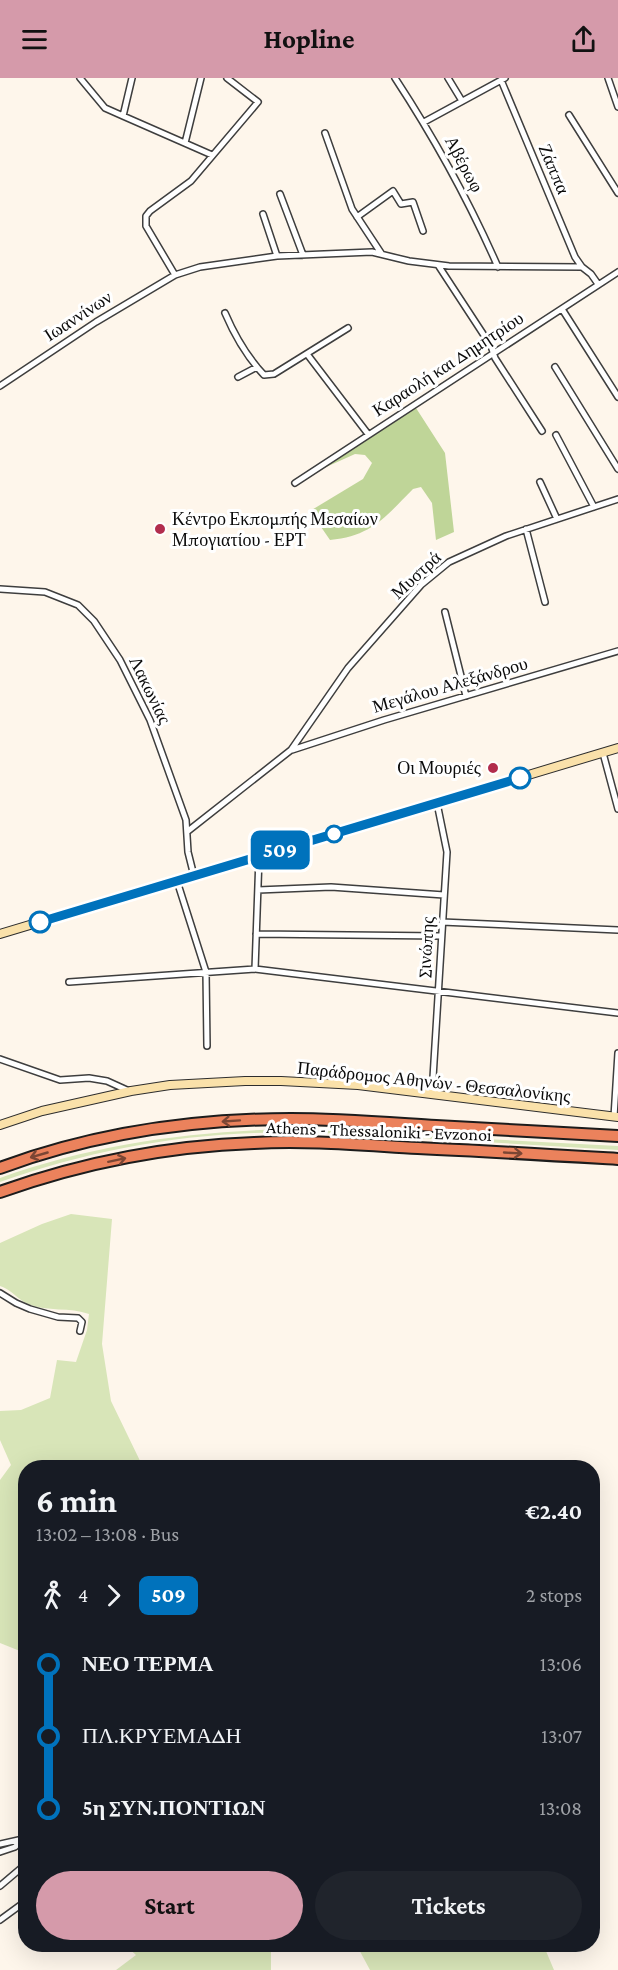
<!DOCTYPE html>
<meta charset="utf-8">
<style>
:root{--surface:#171b24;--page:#20242c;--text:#f1f3f6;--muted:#9ea1a6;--accent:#d59aaa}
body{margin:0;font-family:"Crimson Pro",serif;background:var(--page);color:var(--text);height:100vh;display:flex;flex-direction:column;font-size:22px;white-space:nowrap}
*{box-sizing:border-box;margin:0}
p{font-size:20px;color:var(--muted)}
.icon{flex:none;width:33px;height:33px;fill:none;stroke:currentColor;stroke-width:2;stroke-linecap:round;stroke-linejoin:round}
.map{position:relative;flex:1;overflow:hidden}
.side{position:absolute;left:18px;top:1382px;width:582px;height:492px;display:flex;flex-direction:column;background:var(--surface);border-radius:24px;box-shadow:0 6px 24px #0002}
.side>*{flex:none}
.badge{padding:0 12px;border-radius:9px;font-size:21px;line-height:39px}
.map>.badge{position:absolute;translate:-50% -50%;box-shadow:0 0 0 3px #fff}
.legs{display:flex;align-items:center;gap:9px;height:66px;padding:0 18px;font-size:20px}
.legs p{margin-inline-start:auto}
.summary{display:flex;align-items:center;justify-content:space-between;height:102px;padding:0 18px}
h1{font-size:33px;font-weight:700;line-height:45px}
.cta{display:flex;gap:12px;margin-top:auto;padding:12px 18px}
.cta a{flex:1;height:69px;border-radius:36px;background:var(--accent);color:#111;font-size:24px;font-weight:700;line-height:69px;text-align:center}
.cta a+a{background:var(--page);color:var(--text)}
ul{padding:0 18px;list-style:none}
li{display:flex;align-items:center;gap:21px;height:72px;font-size:22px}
li i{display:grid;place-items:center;width:9px;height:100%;margin:0 8px;background:currentColor}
li i::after{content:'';width:15px;height:15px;margin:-8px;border:4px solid;border-radius:50%;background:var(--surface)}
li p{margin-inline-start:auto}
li:first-child i{background:linear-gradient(#0000 50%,currentColor 0)}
li:last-child i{background:linear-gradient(currentColor 50%,#0000 0)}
header{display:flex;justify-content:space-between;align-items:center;height:78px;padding:0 18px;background:var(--accent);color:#111;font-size:27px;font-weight:700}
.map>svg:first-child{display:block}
.green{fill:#d8e5b8}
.forest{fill:#bfd598}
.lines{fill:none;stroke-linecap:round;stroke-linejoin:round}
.street-casing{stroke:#3e3e3e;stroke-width:8}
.secondary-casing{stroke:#2d2d2d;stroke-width:10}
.highway-casing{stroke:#1c1c1c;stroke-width:14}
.street{stroke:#fff;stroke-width:5}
.secondary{stroke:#fae1aa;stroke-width:8}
.highway{stroke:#eb825c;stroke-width:10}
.oneway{stroke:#7b4634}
.line-1-casing{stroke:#fff;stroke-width:14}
.line-1{stroke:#0072bc;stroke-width:9}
.poi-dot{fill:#b22d4d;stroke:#fff;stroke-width:2}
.stop-1-dot{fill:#fff;stroke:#0072bc;stroke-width:3}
.labels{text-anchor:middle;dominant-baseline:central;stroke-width:6;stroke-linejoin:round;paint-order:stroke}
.street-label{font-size:18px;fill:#0b0b0b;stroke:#fff}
.poi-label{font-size:18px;fill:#0b0b0b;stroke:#fff;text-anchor:start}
</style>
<header><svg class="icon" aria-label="menu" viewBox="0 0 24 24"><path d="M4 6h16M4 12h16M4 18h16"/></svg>Hopline<svg class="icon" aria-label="share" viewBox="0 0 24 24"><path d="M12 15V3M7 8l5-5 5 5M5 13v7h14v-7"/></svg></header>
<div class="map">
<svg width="618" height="1892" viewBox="0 0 618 1892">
<rect width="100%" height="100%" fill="#fef6eb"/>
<path class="green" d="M292 1051 618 1068V1072C551 1068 485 1064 418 1060 363 1057 309 1053 254 1055 168 1058 81 1075 0 1104V1100C94 1066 193 1053 292 1051Z
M71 1136 112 1141 102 1266 111 1323 143 1389H26L25 1575 0 1565V1402L11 1387 0 1362V1333L21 1332 50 1320 57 1282 76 1284 87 1252 89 1236C70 1229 47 1234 28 1226 17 1221 11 1211 0 1208V1165L42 1146Z
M124 1866H271V1892H116L136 1877Z
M356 1866H543L554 1892H370Z"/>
<path class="forest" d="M416 330 445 375 454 454 436 462 432 425 421 409 413 411C385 439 372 458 330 462L310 433 363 401 372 385 365 377 355 376 324 390Z"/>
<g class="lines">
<g class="street-casing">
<path id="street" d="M80 0 105 30 123 38
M132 0 123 38 212 77
M227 0 258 24 191 103 150 133 146 138V148L175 197 200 189 277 178
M395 0C435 61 469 123 498 189
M448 0 462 23
M608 0 618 29
M501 2 575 179 582 189
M569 37 618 115
M424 44 505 0
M325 55 352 131 381 175
M185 65 201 0
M280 116 303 177
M263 136 277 178 372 174 409 183 449 188 582 189 591 196 598 206
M357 139 393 113 401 126 413 124 423 153
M438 187 491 268 495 280 542 353
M562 231 618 319
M225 235C234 256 248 280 264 297L274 296 348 250
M307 276 368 356
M555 289 618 391
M238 299 257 289
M0 308 96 244 175 197
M556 357 594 429
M540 404 557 441
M295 405 618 194
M526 451 545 524
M0 511 45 514 78 527 94 543 120 582 150 642 186 742 188 774 194 798
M445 534 466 618
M292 672 384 642 618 573
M603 675 618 731
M188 753 291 672 348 590 421 507 449 484 506 458 618 421
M177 803 206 894 207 968
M258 812 331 809 444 817
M442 844 618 852
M256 856 441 858
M255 891 259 779
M69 904 255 891 618 935
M0 981 60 1002 89 1000 107 1003 129 1013
M432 1016 447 774 437 725
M614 1039 618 975
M0 1215 16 1225 30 1231 58 1239 78 1240 82 1244 80 1253
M0 1766 23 1761 26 1758
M0 1774 15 1769 23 1761
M0 1808 26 1786
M0 1842 26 1823"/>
</g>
<g class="secondary-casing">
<path id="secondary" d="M0 856 618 670
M0 1047 42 1033 131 1013 170 1007 245 1003H281L358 1007 618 1039"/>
</g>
<g class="highway-casing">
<path id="highway" d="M0 1090C92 1056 193 1041 291 1041 339 1041 388 1045 436 1048 497 1051 557 1055 618 1058
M0 1114C81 1085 168 1068 254 1065 309 1062 363 1067 418 1070 485 1073 551 1077 618 1081"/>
</g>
<use href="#street" class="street"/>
<use href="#secondary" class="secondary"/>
<use href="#highway" class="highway"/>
</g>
<defs><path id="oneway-shaft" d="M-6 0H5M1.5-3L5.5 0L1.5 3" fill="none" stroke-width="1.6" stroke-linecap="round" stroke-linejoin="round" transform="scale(1.5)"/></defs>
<g class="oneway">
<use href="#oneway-shaft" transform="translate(231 1043) rotate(176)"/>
<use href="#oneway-shaft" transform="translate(513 1075) rotate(3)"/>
<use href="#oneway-shaft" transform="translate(39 1077) rotate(164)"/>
<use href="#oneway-shaft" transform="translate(117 1082) rotate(-12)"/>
</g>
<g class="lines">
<g class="line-1-casing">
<path id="line-1" d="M40 844 520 700"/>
</g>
<use href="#line-1" class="line-1"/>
</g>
<g class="poi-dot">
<circle cx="160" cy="451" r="6"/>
<circle cx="493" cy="690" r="6"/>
</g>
<g class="stop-1-dot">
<circle cx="520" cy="700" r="10"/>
<circle cx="334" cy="756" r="8"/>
<circle cx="40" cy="844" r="10"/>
</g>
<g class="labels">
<g class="street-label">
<text transform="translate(464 86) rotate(62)">Αβέρωφ</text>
<text transform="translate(554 91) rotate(67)">Ζάππα</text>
<text transform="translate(78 238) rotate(-33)">Ιωαννίνων</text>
<text transform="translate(448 286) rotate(-33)">Καραολή και Δημητρίου</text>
<text transform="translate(416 497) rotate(-43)">Μυστρά</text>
<text transform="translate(450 607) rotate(-16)">Μεγάλου Αλεξάνδρου</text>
<text transform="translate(150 612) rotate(64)">Λακωνίας</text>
<text transform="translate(426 869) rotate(-86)">Σινώπης</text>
<text transform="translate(434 1004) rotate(6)">Παράδρομος Αθηνών - Θεσσαλονίκης</text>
<text transform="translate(379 1053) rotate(2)">Athens - Thessaloniki - Evzonoi</text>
</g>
<g class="poi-label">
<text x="172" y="441">Κέντρο Εκπομπής Μεσαίων<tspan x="172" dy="21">Μπογιατίου - ΕΡΤ</tspan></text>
<text x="481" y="690" text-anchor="end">Οι Μουριές</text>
</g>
</g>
</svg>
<b class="badge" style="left:280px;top:772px;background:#0072bc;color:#fff">509</b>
<section class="side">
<div class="summary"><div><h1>6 min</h1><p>13:02 – 13:08 · Bus</p></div><b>€2.40</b></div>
<div class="legs"><svg class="icon" aria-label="walk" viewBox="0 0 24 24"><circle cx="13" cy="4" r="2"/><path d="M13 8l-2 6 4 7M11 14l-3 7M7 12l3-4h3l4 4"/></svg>4<svg class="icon" aria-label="forward" viewBox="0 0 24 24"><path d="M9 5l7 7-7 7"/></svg><b class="badge" style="background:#0072bc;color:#fff">509</b><p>2 stops</p></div>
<ul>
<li><i style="color:#0072bc"></i><b>ΝΕΟ ΤΕΡΜΑ</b><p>13:06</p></li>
<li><i style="color:#0072bc"></i><span>ΠΛ.ΚΡΥΕΜΑΔΗ</span><p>13:07</p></li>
<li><i style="color:#0072bc"></i><b>5η ΣΥΝ.ΠΟΝΤΙΩΝ</b><p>13:08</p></li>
</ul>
<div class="cta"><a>Start</a><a>Tickets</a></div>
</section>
</div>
